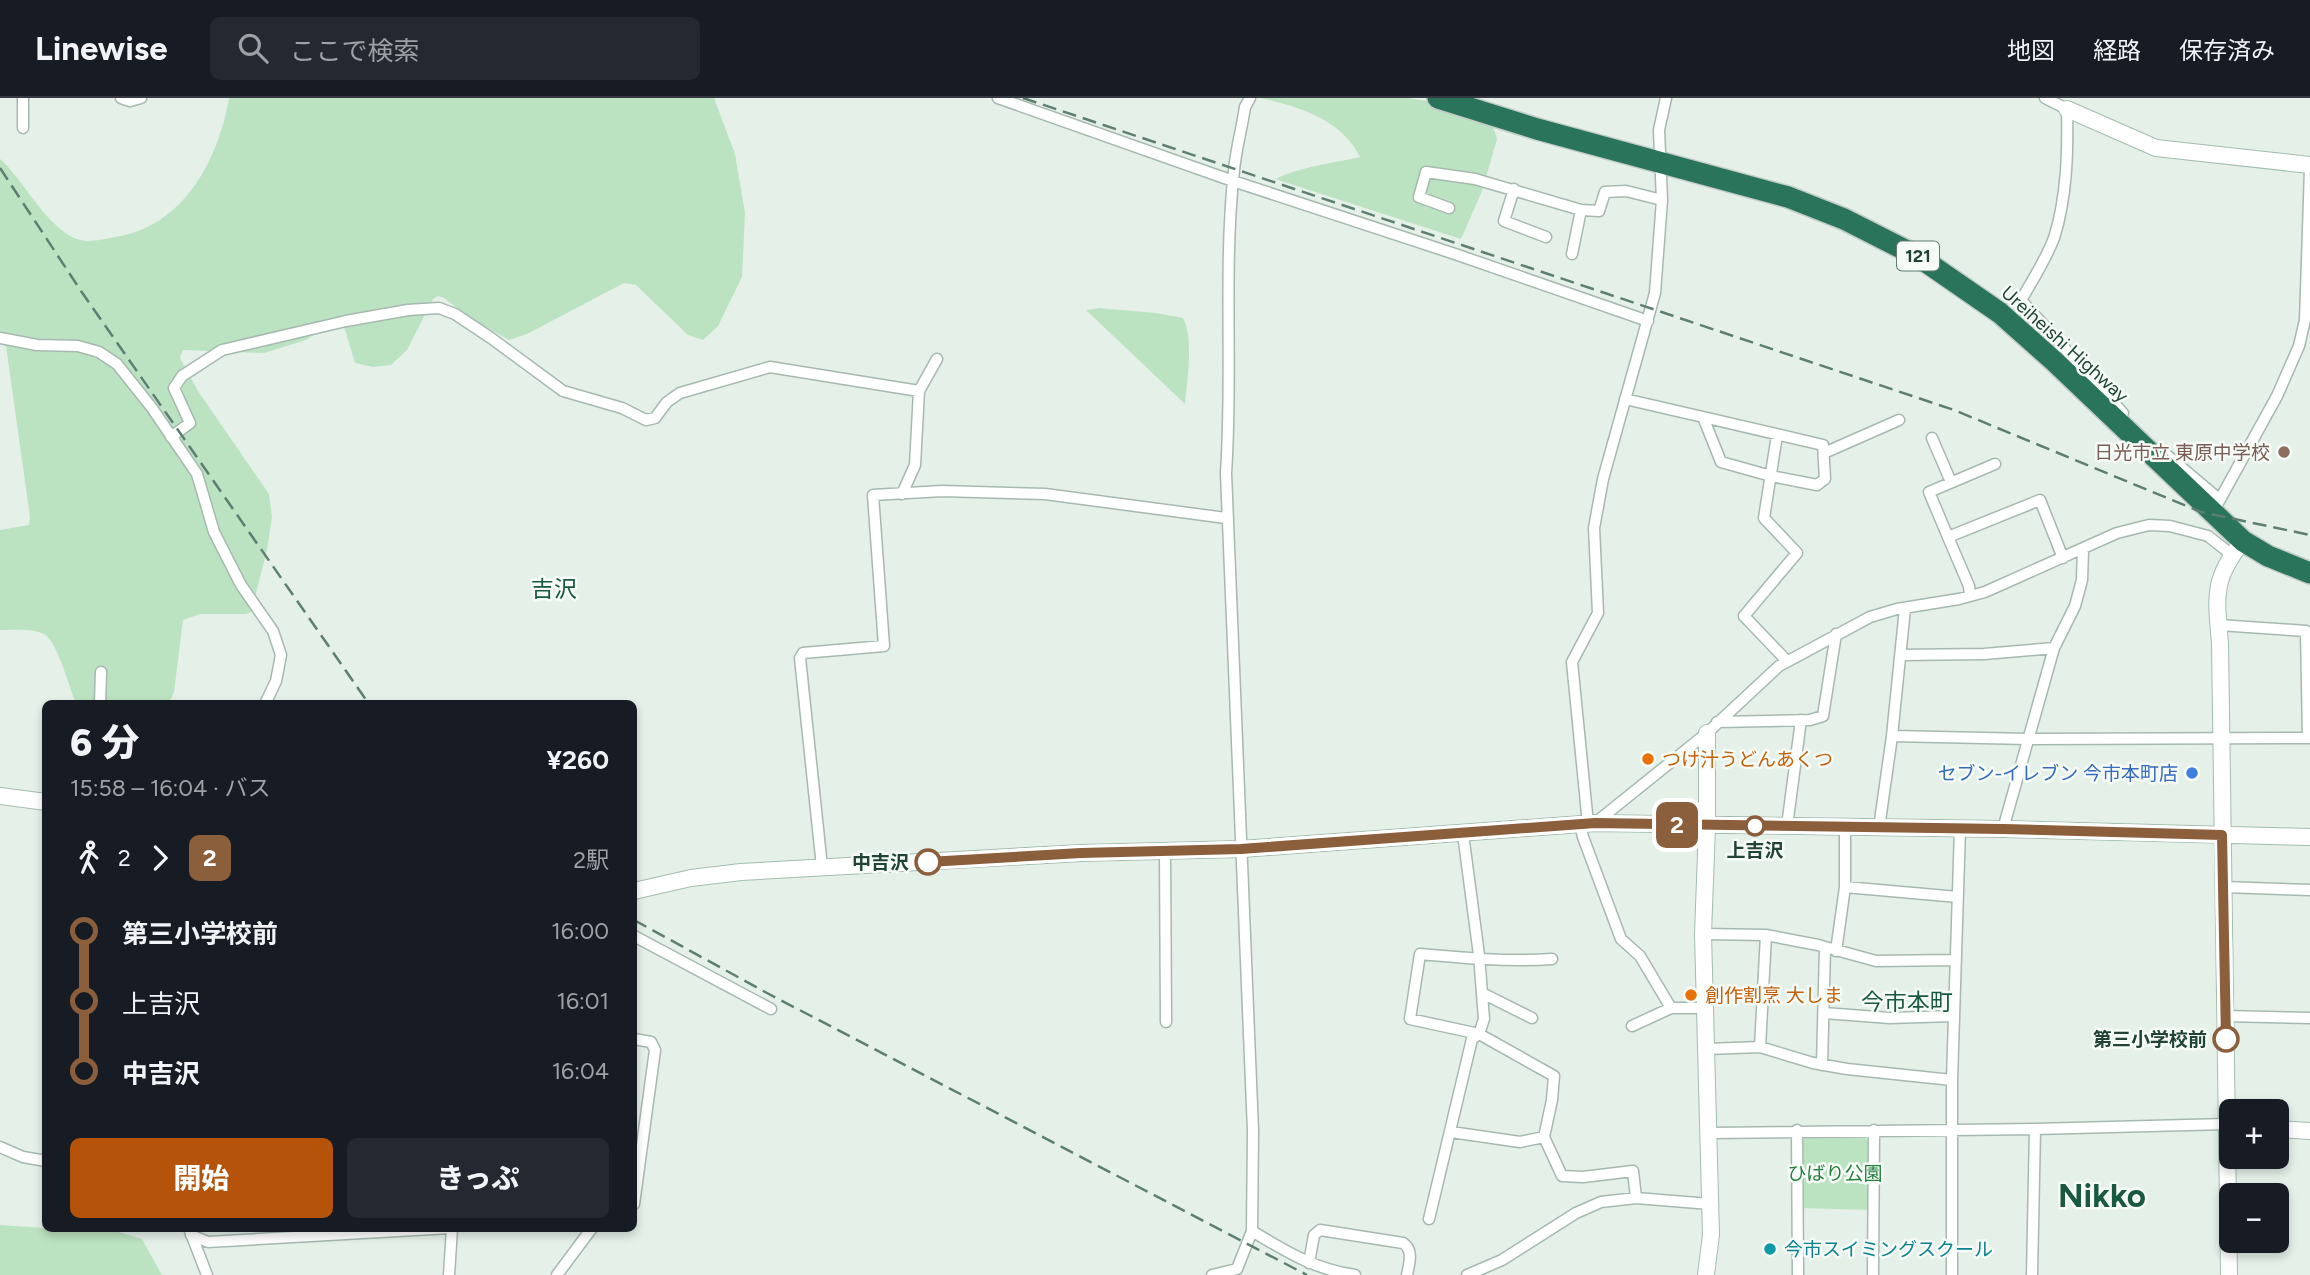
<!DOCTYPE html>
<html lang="ja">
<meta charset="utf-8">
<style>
:root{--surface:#171b24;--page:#242831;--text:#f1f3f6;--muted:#9ea1a6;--line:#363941;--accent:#b45309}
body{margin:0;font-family:Figtree,"Noto Sans JP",sans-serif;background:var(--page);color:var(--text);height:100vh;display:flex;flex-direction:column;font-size:26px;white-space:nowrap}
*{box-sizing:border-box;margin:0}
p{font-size:23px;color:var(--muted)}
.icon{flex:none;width:38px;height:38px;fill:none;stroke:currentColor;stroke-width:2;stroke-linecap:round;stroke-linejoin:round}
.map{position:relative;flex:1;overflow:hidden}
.side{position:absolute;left:42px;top:602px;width:595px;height:532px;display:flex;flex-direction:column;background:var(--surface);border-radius:10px;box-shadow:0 4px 10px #0003}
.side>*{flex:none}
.badge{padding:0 14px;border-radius:10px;font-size:24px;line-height:46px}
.controls{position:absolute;left:2219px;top:1001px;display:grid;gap:14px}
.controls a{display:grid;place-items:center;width:70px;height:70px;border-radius:10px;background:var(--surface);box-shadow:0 4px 10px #0003;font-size:35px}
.map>.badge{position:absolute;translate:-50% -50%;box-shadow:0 0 0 4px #fff}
.legs{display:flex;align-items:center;gap:10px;height:77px;padding:0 28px;font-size:23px}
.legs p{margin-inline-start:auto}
.headline{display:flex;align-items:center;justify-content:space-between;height:119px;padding:0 28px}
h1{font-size:38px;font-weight:800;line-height:52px}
.primary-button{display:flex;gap:14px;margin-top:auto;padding:14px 28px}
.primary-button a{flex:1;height:80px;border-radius:10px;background:var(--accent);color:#fff;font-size:28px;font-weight:800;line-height:80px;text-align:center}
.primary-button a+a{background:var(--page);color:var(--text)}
ul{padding:0 28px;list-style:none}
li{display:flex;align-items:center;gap:24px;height:70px;font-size:26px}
li i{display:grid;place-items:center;width:10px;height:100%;margin:0 9px;background:currentColor}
li i::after{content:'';width:18px;height:18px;margin:-9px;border:5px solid;border-radius:50%;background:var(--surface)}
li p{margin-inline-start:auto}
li:first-child i{background:linear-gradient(#0000 50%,currentColor 0)}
li:last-child i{background:linear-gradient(currentColor 50%,#0000 0)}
header{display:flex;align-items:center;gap:42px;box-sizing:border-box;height:98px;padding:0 35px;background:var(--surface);border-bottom:2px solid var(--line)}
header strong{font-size:33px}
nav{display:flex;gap:38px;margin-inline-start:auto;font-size:24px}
.search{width:490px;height:63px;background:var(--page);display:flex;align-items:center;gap:18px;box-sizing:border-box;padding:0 24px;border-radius:10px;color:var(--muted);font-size:26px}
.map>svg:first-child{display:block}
.green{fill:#bce3c1}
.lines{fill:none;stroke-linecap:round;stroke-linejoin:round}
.street-casing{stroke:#a6b9b0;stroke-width:13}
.secondary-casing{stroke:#a2bdb0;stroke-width:18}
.highway-casing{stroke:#c1cbc7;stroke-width:24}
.street{stroke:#fff;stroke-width:10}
.secondary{stroke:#fff;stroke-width:16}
.highway{stroke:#29745a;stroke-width:21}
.rail{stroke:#5c7f71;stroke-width:2.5;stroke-dasharray:14 7;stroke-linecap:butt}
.line-1-casing{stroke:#fff;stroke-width:16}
.line-1{stroke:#8b5e3c;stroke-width:10}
.education-dot{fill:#8d6e63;stroke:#f6fbf8;stroke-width:2.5}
.food-dot{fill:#e8710a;stroke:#f6fbf8;stroke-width:2.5}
.shop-dot{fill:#3f7fe0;stroke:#f6fbf8;stroke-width:2.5}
.stop-1-dot{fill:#fff;stroke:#8b5e3c;stroke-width:3.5}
.culture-dot{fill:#0f9aa8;stroke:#f6fbf8;stroke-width:2.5}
.labels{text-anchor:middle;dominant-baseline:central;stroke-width:5;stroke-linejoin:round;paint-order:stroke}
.shield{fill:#f6fbf8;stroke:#617b70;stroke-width:2}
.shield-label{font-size:18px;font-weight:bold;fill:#214436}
.street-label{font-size:19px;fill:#214436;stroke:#f6fbf8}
.education-label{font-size:19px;fill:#785e54;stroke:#f6fbf8;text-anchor:end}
.food-label{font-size:19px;fill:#c56008;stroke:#f6fbf8;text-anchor:start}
.shop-label{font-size:19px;fill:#366cbe;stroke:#f6fbf8;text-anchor:end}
.stop-label{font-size:19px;font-weight:bold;fill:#214436;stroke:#f6fbf8;text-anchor:end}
.park-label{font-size:19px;fill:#26803d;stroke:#f6fbf8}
.culture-label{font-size:19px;fill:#0d838f;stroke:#f6fbf8;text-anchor:start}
.quarter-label{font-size:23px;fill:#1a5941;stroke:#f6fbf8}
.town-label{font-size:33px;font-weight:bold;fill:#1a5941;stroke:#f6fbf8}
</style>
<header>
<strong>Linewise</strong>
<div class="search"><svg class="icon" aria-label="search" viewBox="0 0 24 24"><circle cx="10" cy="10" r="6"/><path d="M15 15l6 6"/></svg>ここで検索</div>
<nav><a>地図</a><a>経路</a><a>保存済み</a></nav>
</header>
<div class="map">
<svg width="2310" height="1177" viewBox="0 0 2310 1177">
<rect width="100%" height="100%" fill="#e5f0e9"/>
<path class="green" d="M229 0H714L735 56 745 115 742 179 718 228 703 242 688 237 636 187 624 185 527 236 509 242 469 219 444 200 438 198 433 201 407 252 391 267 373 269 355 265 342 222 338 221 306 242 264 255 183 252 180 260 198 293 269 396 272 419 267 452 251 514 246 516H200L183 522 174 594 171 601 161 605H76C69 590 58 544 44 536 32 530 13 532 0 532V432L29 427 30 419 6 248 0 246V61C7 66 12 74 18 81 33 100 50 127 72 139 85 146 101 142 115 139 183 129 218 63 229 0Z
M1260 0H1408L1458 8 1489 16 1497 41 1482 93 1461 141 1275 81C1303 68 1330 66 1360 59 1342 22 1299 8 1260 0Z
M1099 210 1156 215 1183 220C1194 240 1187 284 1185 306L1086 212Z
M1806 1039H1865L1870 1045 1869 1112 1800 1110 1802 1043Z
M0 1127 46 1130 108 1131 142 1141 162 1177H0Z"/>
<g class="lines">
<g class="street-casing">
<path id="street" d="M23 0V30
M121 0 130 3 141 0
M998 0 1233 83 1455 156 1648 223
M2045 0 2067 11C2068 53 2067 99 2054 140 2046 161 2033 182 2021 202L2123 315
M1514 91 1504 123 1546 139
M1449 110 1419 99 1426 74 1475 81 1581 112 1599 113 1605 94 1626 93 1662 102
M1572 156 1581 112
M0 240 37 247 78 248 99 254 117 266 152 310 197 376 214 434 241 487 273 533 281 557 276 583 265 606
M1625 301 1703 319
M1703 319 1823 347 1825 381 1817 387 1771 378 1721 364Z
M1777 337 1764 420 1797 455 1744 518 1787 563
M171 339 190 325 174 290 182 278 222 252 346 223 408 212 439 210 455 216 491 240 563 293 622 310 646 322 655 320 667 304 680 295 770 269 919 293
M1932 340 1951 384
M2162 353 2219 401
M1824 355 1899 322
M902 396 915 367 919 293 937 261
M2218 405 2277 298 2299 248 2305 222 2310 71
M1948 439 1929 394 1995 366
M1970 498 1969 488 1948 439 2040 402 2063 460
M2219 527 2306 533 2308 640
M1901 557 1984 556 2054 550
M100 606 101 574
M1717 624 1810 622 1823 618 1836 536
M1892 638 2028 641 2310 640
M1595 725 1707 635 1779 568 1870 519 1897 511 1959 501 1985 494 2117 435 2149 427 2170 428 2208 438 2232 457
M1588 726 1572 564 1598 515 1594 430 1603 381 1655 195 1662 102 1659 32 1666 0
M1580 727 1583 739 1621 841 1640 858 1671 910
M1787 728 1801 622
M1879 730 1892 638 1905 510
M2003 731 2054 550 2075 508 2082 482 2083 451
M1165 755 1166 924
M822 769 800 560 803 555 884 548 873 397 942 393 1045 396 1226 420
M1845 789 1958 799
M2223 789 2310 792
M1703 836 1766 837 1818 847 1876 863 1956 862
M634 838 771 911
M1836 853 1845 789V730
M1552 861C1508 864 1464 860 1420 856L1410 921 1479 936 1554 978 1552 1002 1544 1039 1562 1078 1583 1079 1633 1073 1636 1100
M1482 895 1532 920
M1824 915 1890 920 1953 918
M2226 918 2310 920
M1632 928 1671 910H1705
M634 941 651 944 655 952 634 1106
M1760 949 1766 837
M1707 951 1760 949 1813 965 1847 971 1952 982
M1822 967 1825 849
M1797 1032 1798 1177
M1451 1034 1520 1044 1544 1039
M1709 1035 2035 1031 2226 1026
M0 1049 23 1059 46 1063
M1429 1121 1472 941 1479 936 1484 921 1479 857 1463 736
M190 1133 207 1177
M1252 1133C1285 1153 1316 1172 1355 1177
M191 1137 208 1144 450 1130
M1309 1165 1314 1137 1320 1132 1403 1145C1414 1152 1409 1166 1407 1177
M449 1177 452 1130
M557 1177 592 1130
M1212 1177 1237 1171 1252 1133 1253 1033 1226 375C1233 274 1223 173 1234 72 1236 51 1242 30 1245 9L1250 0
M1467 1177 1502 1162 1576 1115 1601 1104 1636 1100 1710 1106
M1873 1177 1874 1032
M1952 1177V982L1960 731
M2032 1177 2035 1031"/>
</g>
<g class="secondary-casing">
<path id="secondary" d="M2067 11 2156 50 2310 67
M0 698 46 704
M634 793 691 780 741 774 1081 755 1241 751 1595 725 2003 731 2310 739
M2277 1031 2310 1033
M1706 1177 1711 1137 1703 836 1707 728V635
M2229 1177 2220 545C2216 499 2212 481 2243 443"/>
</g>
<g class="highway-casing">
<path id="highway" d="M1438 0 1537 31 1788 99 1844 121 1919 159 2000 215 2054 263 2243 443 2268 458 2310 475"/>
</g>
<use href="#street" class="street"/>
<use href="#secondary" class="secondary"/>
<use href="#highway" class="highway"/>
<path class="rail" d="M1023 0 1954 312 2201 414 2310 437
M0 70 81 193 369 606
M634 822 767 895 1307 1177"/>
</g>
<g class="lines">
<g class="line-1-casing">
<path id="line-1" d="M928 764 1081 755 1241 751 1595 725 2003 731 2222 737 2226 941"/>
</g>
<use href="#line-1" class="line-1"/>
</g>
<circle class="education-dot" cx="2284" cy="354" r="7"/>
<g class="food-dot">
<circle cx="1648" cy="661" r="7"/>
<circle cx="1691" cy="897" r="7"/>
</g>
<circle class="shop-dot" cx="2192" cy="675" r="7"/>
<g class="stop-1-dot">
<circle cx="1755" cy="728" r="9"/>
<circle cx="928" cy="764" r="12"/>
<circle cx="2226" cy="941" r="12"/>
</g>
<circle class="culture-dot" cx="1770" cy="1151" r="7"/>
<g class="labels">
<rect class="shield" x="1897" y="143.5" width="42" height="29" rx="5"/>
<g class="shield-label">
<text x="1918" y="158">121</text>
</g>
<g class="street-label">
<text transform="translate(2065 246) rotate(42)">Ureiheishi Highway</text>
</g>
<g class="education-label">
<text x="2270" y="354">日光市立 東原中学校</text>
</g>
<g class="food-label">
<text x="1662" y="661">つけ汁うどんあくつ</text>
<text x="1705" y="897">創作割烹 大しま</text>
</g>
<g class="shop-label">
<text x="2178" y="675">セブン-イレブン 今市本町店</text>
</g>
<g class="stop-label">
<text x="1755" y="752" text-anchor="middle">上吉沢</text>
<text x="909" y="764">中吉沢</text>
<text x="2207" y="941">第三小学校前</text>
</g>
<g class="park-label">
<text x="1835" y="1075">ひばり公園</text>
</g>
<g class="culture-label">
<text x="1784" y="1151">今市スイミングスクール</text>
</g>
<g class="quarter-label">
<text x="554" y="491">吉沢</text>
<text x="1907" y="904">今市本町</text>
</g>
<g class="town-label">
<text x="2102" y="1097">Nikko</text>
</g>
</g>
</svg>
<div class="controls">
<a>+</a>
<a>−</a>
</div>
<b class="badge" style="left:1677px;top:727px;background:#8b5e3c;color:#fff">2</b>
<section class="side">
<div class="headline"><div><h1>6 分</h1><p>15:58 – 16:04 · バス</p></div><b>¥260</b></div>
<div class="legs"><svg class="icon" aria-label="walk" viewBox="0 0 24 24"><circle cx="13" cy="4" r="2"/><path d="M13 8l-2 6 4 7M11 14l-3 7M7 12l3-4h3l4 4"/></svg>2<svg class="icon" aria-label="forward" viewBox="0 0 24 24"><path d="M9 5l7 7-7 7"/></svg><b class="badge" style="background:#8b5e3c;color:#fff">2</b><p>2駅</p></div>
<ul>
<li><i style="color:#8b5e3c"></i><b>第三小学校前</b><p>16:00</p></li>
<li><i style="color:#8b5e3c"></i><span>上吉沢</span><p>16:01</p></li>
<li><i style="color:#8b5e3c"></i><b>中吉沢</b><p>16:04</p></li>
</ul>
<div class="primary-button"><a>開始</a><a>きっぷ</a></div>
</section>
</div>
